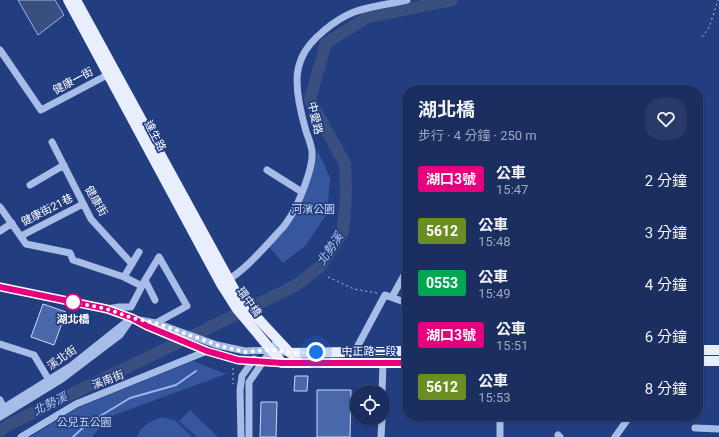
<!DOCTYPE html>
<html lang="zh-TW">
<meta charset="utf-8">
<style>
:root{--surface:#1a2e60;--page:#273a69;--text:#f1f3f6;--muted:#9fa8bd;--line:#384a75}
body{margin:0;font-family:Roboto,"Noto Sans TC",sans-serif;background:var(--page);color:var(--text);height:100vh;display:flex;flex-direction:column;font-size:15px;white-space:nowrap}
*{box-sizing:border-box;margin:0}
p{font-size:13px;color:var(--muted)}
.icon{flex:none;width:22px;height:22px;fill:none;stroke:currentColor;stroke-width:2;stroke-linecap:round;stroke-linejoin:round}
.map{position:relative;flex:1;overflow:hidden}
.drawer{position:absolute;left:402px;top:85px;width:301px;height:336px;display:flex;flex-direction:column;background:var(--surface);border-radius:16px;box-shadow:0 1px 3px #0004,0 0 0 1px var(--line)}
.drawer>*{flex:none}
.badge{padding:0 8px;border-radius:3px;font-size:14px;line-height:26px}
.fabs{position:absolute;left:350px;top:385px;display:grid;gap:8px}
.fabs a{display:grid;place-items:center;width:40px;height:40px;border-radius:50%;background:var(--surface);box-shadow:0 1px 3px #0004,0 0 0 1px var(--line);font-size:20px}
.you{position:absolute;width:20px;height:20px;margin:-10px;border:3px solid #fff;border-radius:50%;background:#1a73e8;box-shadow:0 0 0 6px #1a73e833}
.map>.badge{position:absolute;translate:-50% -50%;box-shadow:0 0 0 2px #fff}
.round{display:grid;place-items:center;flex:none;width:42px;height:42px;border-radius:16px;background:var(--page)}
.summary{display:flex;align-items:center;justify-content:space-between;height:68px;padding:0 16px}
h1{font-size:19px;font-weight:700;line-height:30px}
ul{padding:0;list-style:none}
li{display:flex;align-items:center;gap:12px;height:52px;padding:0 16px}
li div{flex:1}
li b{display:block;font-size:15px}
li em{font-style:normal}
li .badge{min-width:44px;font-weight:700;text-align:center}
.map>svg:first-child{display:block}
.green{fill:#36569e}
.water{fill:#394f7f;stroke:#9bb5e8}
.lines{fill:none;stroke-linecap:round;stroke-linejoin:round}
.stream{stroke:#9bb5e8;stroke-width:2}
.river{stroke:#394f7f;stroke-width:12}
.building{fill:#4a68a9;stroke:#cbd9f6}
.path{stroke:#a7bce7;stroke-width:1;stroke-dasharray:2 3;stroke-linecap:butt}
.minor{stroke:#a7bce7;stroke-width:7}
.major{stroke:#e9eefd;stroke-width:10}
.line-casing{stroke:#fff;stroke-width:9}
.line{stroke:#e6007e;stroke-width:6}
.walk{stroke:#fff;stroke-width:4;stroke-dasharray:0 7.2}
.stop-dot{fill:#fff;stroke:#e6007e;stroke-width:2}
.labels{text-anchor:middle;dominant-baseline:central;stroke-width:3.5;stroke-linejoin:round;paint-order:stroke}
.street-label{font-size:11px;fill:#fff;stroke:#223e80}
.park-label{font-size:11px;fill:#cbd9f6;stroke:#223e80}
.stop-label{font-size:11px;font-weight:bold;fill:#fff;stroke:#223e80}
.water-label{font-size:12px;font-style:italic;fill:#b3c6ef;stroke:#223e80}
</style>
<div class="map">
<svg width="719" height="437" viewBox="0 0 719 437">
<rect width="100%" height="100%" fill="#223e80"/>
<path class="green" d="M318 151 330 178 327 214 305 246 283 263 269 247 290 224 305 193Z
M193 361 226 374 109 417 92 437H30L77 408Z
M190 410 218 437H197L179 421Z
M163 417 176 421 192 437H137C143 424 150 421 163 417Z"/>
<path class="water" d="M18 0H55L64 15 38 35Z"/>
<g class="lines">
<path class="stream" d="M73 437 87 424 130 398 176 385 196 371"/>
<path class="river" d="M0 431 8 425 295 286 321 266 343 232 346 197 345 164 310 100 326 43 368 17 452 0"/>
</g>
<path class="building" d="M43 304 66 312 54 345 31 337Z
M295 376H308L307 391H294Z
M317 390H351L350 437H317Z
M261 402H277L276 437H260Z"/>
<g class="lines">
<path class="path" d="M702 37 709 28 718 0
M328 277 354 289 377 293
M233 368V384"/>
<path class="minor" d="M0 50 41 110 111 73
M52 142 91 219 132 264
M267 170 302 192
M30 185 64 165
M0 207 26 244 70 253 73 260 124 277 142 286 131 307H119L107 309
M0 231 12 223
M21 236 83 204
M124 277 139 252
M145 280 159 257 187 306 156 323
M226 281C244 271 261 251 275 236 279 231 284 227 287 222 297 208 314 168 312 151 311 144 308 137 306 131 301 114 297 97 297 80 297 73 299 64 302 57 310 39 336 19 354 12 370 6 390 4 407 0
M143 284 145 280 155 300
M0 287 107 309 132 318 147 326 207 351 238 360 282 363
M392 297 407 270
M139 320 156 323 217 345 245 351 271 350 290 353
M0 344 34 355 49 380
M355 351 385 295 407 303
M382 392 383 363
M0 400 4 408
M0 410 71 366 125 323
M500 416V437
M0 417 62 379 120 335 132 318
M695 428 719 429
M558 435 560 437
M21 437 76 404 207 351
M241 437 240 390 242 376 254 359
M249 437V382L278 340
M381 437 382 418
M615 437 630 416"/>
<path class="major" d="M68 0 221 284 237 309 282 363H407
M76 0 234 289C251 313 270 331 290 353L407 351
M698 350H719
M698 361H719"/>
</g>
<g class="lines">
<g class="line-casing">
<path id="line" d="M0 287 107 309 132 318 147 326 207 351 238 360 282 363H407"/>
</g>
<use href="#line" class="line"/>
<path class="walk" d="M73 302 107 309 132 318 156 323 217 345 245 352 271 350 290 353 316 352"/>
</g>
<circle class="stop-dot" cx="73" cy="302" r="8"/>
<g class="labels">
<g class="street-label">
<text transform="translate(73 81) rotate(-28)">健康一街</text>
<text transform="translate(315 118) rotate(77)">中愛路</text>
<text transform="translate(155 136) rotate(62)">達生路</text>
<text transform="translate(96 201) rotate(60)">健康街</text>
<text transform="translate(47 210) rotate(-27)">健康街21巷</text>
<text transform="translate(249 302) rotate(54)">環中橋</text>
<text x="369" y="351">中正路二段</text>
<text transform="translate(62 358) rotate(-35)">溪北街</text>
<text transform="translate(108 380) rotate(-21)">溪南街</text>
</g>
<g class="park-label">
<text x="313" y="209">河濱公園</text>
<text x="84" y="422">公兒五公園</text>
</g>
<g class="stop-label">
<text x="73" y="319">湖北橋</text>
</g>
<g class="water-label">
<text transform="translate(330 249) rotate(-56)">北勢溪</text>
<text transform="translate(50 404) rotate(-26)">北勢溪</text>
</g>
</g>
</svg>
<div class="fabs">
<a><svg class="icon" aria-label="locate" viewBox="0 0 24 24"><circle cx="12" cy="12" r="6"/><path d="M12 2v4M12 18v4M2 12h4M18 12h4"/></svg></a>
</div>
<div class="you" style="left:316px;top:352px"></div>
<section class="drawer">
<div class="summary"><div><h1>湖北橋</h1><p>步行 · 4 分鐘 · 250 m</p></div><a class="round"><svg class="icon" aria-label="heart" viewBox="0 0 24 24"><path d="M12 20l-8-8c-3-5 5-10 8-4 3-6 11-1 8 4z"/></svg></a></div>
<ul>
<li><span class="badge" style="background:#e6007e;color:#fff">湖口3號</span><div><b>公車</b><p>15:47</p></div><em>2 分鐘</em></li>
<li><span class="badge" style="background:#6b8e23;color:#fff">5612</span><div><b>公車</b><p>15:48</p></div><em>3 分鐘</em></li>
<li><span class="badge" style="background:#00a651;color:#fff">0553</span><div><b>公車</b><p>15:49</p></div><em>4 分鐘</em></li>
<li><span class="badge" style="background:#e6007e;color:#fff">湖口3號</span><div><b>公車</b><p>15:51</p></div><em>6 分鐘</em></li>
<li><span class="badge" style="background:#6b8e23;color:#fff">5612</span><div><b>公車</b><p>15:53</p></div><em>8 分鐘</em></li>
</ul>
</section>
</div>
